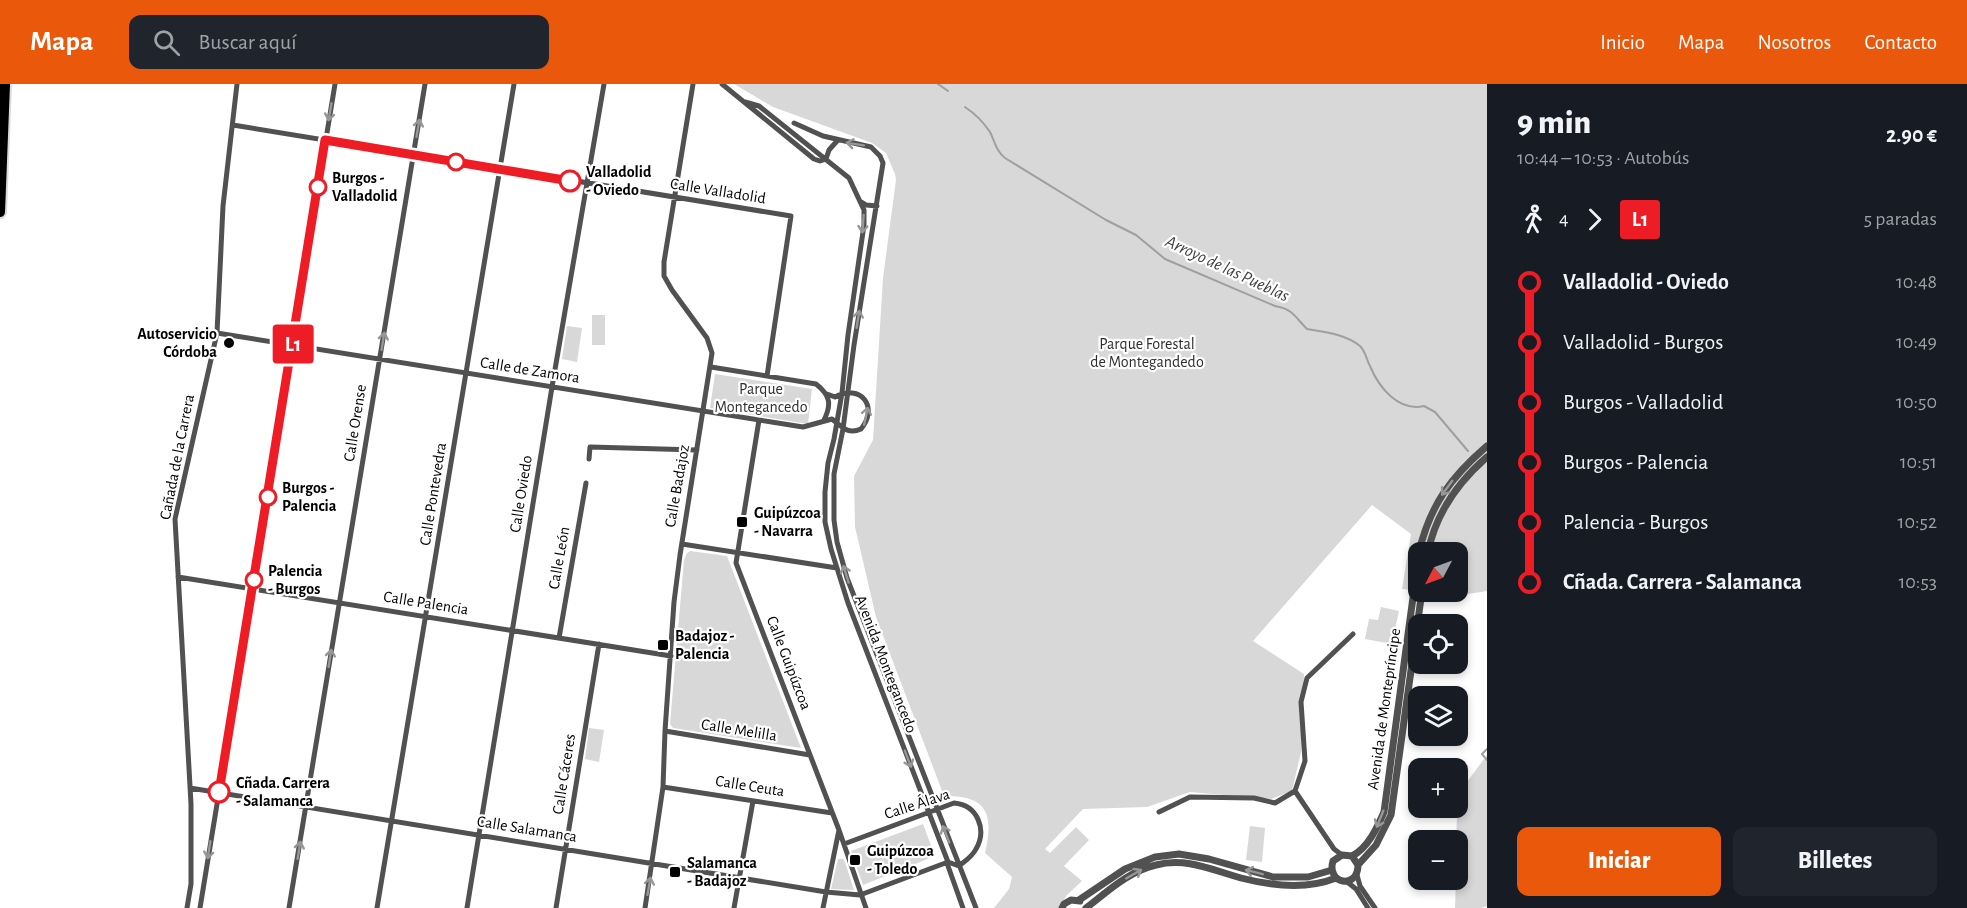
<!DOCTYPE html>
<html lang="es">
<meta charset="utf-8">
<style>
:root{--surface:#171b24;--page:#20242c;--text:#f1f3f6;--muted:#9ea1a6;--accent:#ea580c}
body{margin:0;font-family:"Alegreya Sans",sans-serif;background:var(--page);color:var(--text);height:100vh;display:flex;flex-direction:column;font-size:22px;white-space:nowrap}
*{box-sizing:border-box;margin:0}
p{font-size:20px;color:var(--muted)}
.icon{flex:none;width:33px;height:33px;fill:none;stroke:currentColor;stroke-width:2;stroke-linecap:round;stroke-linejoin:round}
.map{position:relative;flex:1;overflow:hidden}
.details{display:flex;flex-direction:column;background:var(--surface);width:480px}
.details>*{flex:none}
.badge{padding:0 12px;border-radius:4px;font-size:21px;line-height:39px}
.needle{width:39px;rotate:229deg}
.tools{position:absolute;left:1408px;top:458px;display:grid;gap:12px}
.tools a{display:grid;place-items:center;width:60px;height:60px;border-radius:12px;background:var(--surface);box-shadow:0 3px 9px #0003;font-size:30px}
.map>.badge{position:absolute;translate:-50% -50%;box-shadow:0 0 0 3px #fff}
.legs{display:flex;align-items:center;gap:9px;height:66px;padding:0 30px;font-size:20px}
.legs p{margin-inline-start:auto}
.overview{display:flex;align-items:center;justify-content:space-between;height:102px;padding:0 30px}
h1{font-size:33px;font-weight:800;line-height:45px}
.button{display:flex;gap:12px;margin-top:auto;padding:12px 30px}
.button a{flex:1;height:69px;border-radius:12px;background:var(--accent);color:#fff;font-size:24px;font-weight:800;line-height:69px;text-align:center}
.button a+a{background:var(--page);color:var(--text)}
ul{padding:0 30px;list-style:none}
li{display:flex;align-items:center;gap:21px;height:60px;font-size:22px}
li i{display:grid;place-items:center;width:9px;height:100%;margin:0 8px;background:currentColor}
li i::after{content:'';width:15px;height:15px;margin:-8px;border:4px solid;border-radius:50%;background:var(--surface)}
li p{margin-inline-start:auto}
li:first-child i{background:linear-gradient(#0000 50%,currentColor 0)}
li:last-child i{background:linear-gradient(currentColor 50%,#0000 0)}
header{display:flex;align-items:center;gap:36px;box-sizing:border-box;height:84px;padding:0 30px;background:var(--accent);color:#fff}
header strong{font-size:28px}
nav{display:flex;gap:33px;margin-inline-start:auto;font-size:21px}
.search{width:420px;height:54px;background:var(--page);display:flex;align-items:center;gap:15px;box-sizing:border-box;padding:0 21px;border-radius:12px;color:var(--muted);font-size:22px}
main{display:flex;flex:1;min-height:0}
.map>svg:first-child{display:block}
.green{fill:#d8d8d8}
.lines{fill:none;stroke-linecap:round;stroke-linejoin:round}
.stream{stroke:#9f9f9f;stroke-width:2}
.motorway-casing{stroke:#dbdbdb;stroke-width:14}
.minor{stroke:#515151;stroke-width:5}
.tertiary{stroke:#515151;stroke-width:7}
.motorway{stroke:#000;stroke-width:10}
.oneway{stroke:#979797}
.line-1-casing{stroke:#fff;stroke-width:14}
.line-1{stroke:#ee1c25;stroke-width:9}
.stop-1-dot{fill:#fff;stroke:#ee1c25;stroke-width:3}
.poi-dot{fill:#000;stroke:#fff;stroke-width:2}
.labels{text-anchor:middle;dominant-baseline:central;stroke-width:4.5;stroke-linejoin:round;paint-order:stroke}
.stop-label{font-size:16px;font-weight:bold;fill:#000;stroke:#fff;text-anchor:start}
.street-label{font-size:16px;fill:#000;stroke:#fff}
.poi-label{font-size:16px;font-weight:bold;fill:#000;stroke:#fff;text-anchor:start}
.park-label{font-size:16px;fill:#2f2f2f;stroke:#fff}
.water-label{font-size:18px;font-style:italic;fill:#404040;stroke:#fff}
</style>
<header>
<strong>Mapa</strong>
<div class="search"><svg class="icon" aria-label="search" viewBox="0 0 24 24"><circle cx="10" cy="10" r="6"/><path d="M15 15l6 6"/></svg>Buscar aquí</div>
<nav><a>Inicio</a><a>Mapa</a><a>Nosotros</a><a>Contacto</a></nav>
</header>
<main>
<div class="map">
<svg width="1487" height="824" viewBox="0 0 1487 824">
<rect width="100%" height="100%" fill="#fff"/>
<path class="green" d="M734 0H1487V507L1462 511 1421 507H1458V468H1419V507L1402 505 1411 450 1372 421 1253 557 1304 590 1301 668 1292 707 1271 715 1190 708 1147 723 1083 725 1045 765 1050 769 1076 743 1089 756 1064 782 1082 797 1067 811 1058 824H994L1009 805 1012 793 985 769C994 731 988 711 944 712L876 533 855 443 854 392 873 356 883 194 896 96 895 90 886 69 872 59 773 23Z
M592 231H605V261H592Z
M567 242 582 244 577 278 562 275Z
M715 290 812 305 808 340 710 324Z
M690 467 727 472 801 664 673 644 670 640 684 476 687 469Z
M1381 523 1399 527 1392 560 1365 555 1369 535 1378 536Z
M589 644 604 646 599 678 585 675Z
M1487 671V822L1481 824H1455L1456 795H1458V756H1456L1458 710Z
M923 740 935 772 863 801 851 767Z
M1250 742 1265 744 1262 778 1246 776Z
M838 775H843L845 778 854 806 831 805Z"/>
<g class="lines">
<path class="stream" d="M938 0 948 7
M965 23C974 29 984 39 990 48 995 58 996 67 1005 74L1106 136 1136 151 1165 175 1275 222C1293 225 1295 233 1307 245 1324 248 1346 250 1360 262 1366 268 1366 275 1370 282 1379 304 1399 328 1424 322L1435 328 1468 367
M1487 665 1482 670 1487 676"/>
<g class="motorway-casing">
<path id="motorway" d="M0 128 5 0"/>
</g>
<path class="minor" d="M722 0 814 75 820 77 826 75
M745 18 759 22 849 94 864 126V141L848 251 842 309 834 355 828 379 825 408V438L831 465 848 519 948 778V782L963 824
M794 39 823 52 871 63 880 72 883 79 854 261 843 345 834 390V436L837 458 847 494 976 824
M233 41 791 132 767 292
M826 75 829 66 837 57
M861 118 866 121 877 122
M217 249 803 343 832 335C842 343 848 351 861 345 879 323 861 299 835 313L827 310
M711 283 816 300C830 311 832 320 824 336
M759 336 736 479 839 746 866 824
M589 375 590 363 697 366
M682 460 837 484
M178 493 671 572
M559 554 586 399
M665 647 810 671
M663 703 832 729
M190 704 826 808 860 811 948 778 959 782C965 777 972 773 976 765 987 746 978 721 954 719L844 760
M1295 707 1334 765 1342 771
M1159 728 1190 713 1254 714 1275 719 1295 707 1305 677 1301 618 1307 594 1353 550
M1357 791 1360 802 1375 824
M1346 797 1356 805 1368 824
M187 824 191 800V720L175 435 217 249 223 122 237 0
M200 824 335 0
M289 824 425 0
M377 824 514 0
M467 824 552 303 604 0
M556 824 599 560
M645 824 663 703 665 647 674 518 680 471 712 269 707 254 672 206 664 192V178L693 0
M734 824 753 717
M823 824 839 746"/>
<path class="tertiary" d="M1419 468C1430 421 1451 393 1487 362
M1428 468C1436 429 1457 399 1487 373
M1352 772C1368 764 1377 744 1384 728L1419 469
M1358 781 1352 772 1342 771 1333 777C1326 800 1358 806 1358 781L1376 761 1391 731 1422 507
M1079 816 1125 785 1155 773 1179 770 1209 775 1273 793H1308L1332 786
M1062 824 1064 820 1071 816 1080 817
M1086 824C1107 808 1129 787 1156 781 1186 773 1212 786 1241 794 1272 802 1306 806 1336 794"/>
<use href="#motorway" class="motorway"/>
</g>
<defs><path id="oneway-shaft" d="M-6 0H5M1.5-3L5.5 0L1.5 3" fill="none" stroke-width="1.6" stroke-linecap="round" stroke-linejoin="round" transform="scale(1.5)"/></defs>
<g class="oneway">
<use href="#oneway-shaft" transform="translate(330 28) rotate(100)"/>
<use href="#oneway-shaft" transform="translate(418 44) rotate(-80)"/>
<use href="#oneway-shaft" transform="translate(855 60) rotate(-171)"/>
<use href="#oneway-shaft" transform="translate(863 140) rotate(94)"/>
<use href="#oneway-shaft" transform="translate(858 235) rotate(-81)"/>
<use href="#oneway-shaft" transform="translate(383 257) rotate(-81)"/>
<use href="#oneway-shaft" transform="translate(866 332) rotate(-78)"/>
<use href="#oneway-shaft" transform="translate(1447 404) rotate(126)"/>
<use href="#oneway-shaft" transform="translate(846 490) rotate(-107)"/>
<use href="#oneway-shaft" transform="translate(330 574) rotate(-81)"/>
<use href="#oneway-shaft" transform="translate(908 675) rotate(69)"/>
<use href="#oneway-shaft" transform="translate(1380 735) rotate(112)"/>
<use href="#oneway-shaft" transform="translate(946 750) rotate(-111)"/>
<use href="#oneway-shaft" transform="translate(209 766) rotate(99)"/>
<use href="#oneway-shaft" transform="translate(299 766) rotate(-81)"/>
<use href="#oneway-shaft" transform="translate(1254 788) rotate(-166)"/>
<use href="#oneway-shaft" transform="translate(1134 790) rotate(-30)"/>
<use href="#oneway-shaft" transform="translate(649 802) rotate(-80)"/>
</g>
<g class="lines">
<g class="line-1-casing">
<path id="line-1" d="M219 708 325 56 570 97"/>
</g>
<use href="#line-1" class="line-1"/>
</g>
<g class="stop-1-dot">
<circle cx="456" cy="78" r="8"/>
<circle cx="570" cy="97" r="10"/>
<circle cx="318" cy="103" r="8"/>
<circle cx="268" cy="413" r="8"/>
<circle cx="254" cy="496" r="8"/>
<circle cx="219" cy="708" r="10"/>
</g>
<g class="poi-dot">
<circle cx="229" cy="259" r="6"/>
<rect x="736" y="432" width="12" height="12" rx="3"/>
<rect x="657" y="555" width="12" height="12" rx="3"/>
<rect x="849" y="770" width="12" height="12" rx="3"/>
<rect x="669" y="782" width="12" height="12" rx="3"/>
</g>
<g class="labels">
<g class="stop-label">
<text x="586" y="88">Valladolid<tspan x="586" dy="18">- Oviedo</tspan></text>
<text x="332" y="94">Burgos -<tspan x="332" dy="18">Valladolid</tspan></text>
<text x="282" y="404">Burgos -<tspan x="282" dy="18">Palencia</tspan></text>
<text x="268" y="487">Palencia<tspan x="268" dy="18">- Burgos</tspan></text>
<text x="236" y="699">Cñada. Carrera<tspan x="236" dy="18">- Salamanca</tspan></text>
</g>
<g class="street-label">
<text transform="translate(718 107) rotate(9)">Calle Valladolid</text>
<text transform="translate(530 286) rotate(9)">Calle de Zamora</text>
<text transform="translate(355 339) rotate(-81)">Calle Orense</text>
<text transform="translate(177 373) rotate(-79)">Cañada de la Carrera</text>
<text transform="translate(677 402) rotate(-80)">Calle Badajoz</text>
<text transform="translate(433 410) rotate(-81)">Calle Pontevedra</text>
<text transform="translate(521 410) rotate(-81)">Calle Oviedo</text>
<text transform="translate(559 474) rotate(-80)">Calle León</text>
<text transform="translate(426 519) rotate(9)">Calle Palencia</text>
<text transform="translate(789 579) rotate(69)">Calle Guipúzcoa</text>
<text transform="translate(886 580) rotate(69)">Avenida Montegancedo</text>
<text transform="translate(1384 625) rotate(-82)">Avenida de Montepríncipe</text>
<text transform="translate(739 646) rotate(9)">Calle Melilla</text>
<text transform="translate(564 690) rotate(-81)">Calle Cáceres</text>
<text transform="translate(750 702) rotate(9)">Calle Ceuta</text>
<text transform="translate(917 720) rotate(-18)">Calle Álava</text>
<text transform="translate(527 745) rotate(9)">Calle Salamanca</text>
</g>
<g class="poi-label">
<text x="217" y="250" text-anchor="end">Autoservicio<tspan x="217" dy="18">Córdoba</tspan></text>
<text x="754" y="429">Guipúzcoa<tspan x="754" dy="18">- Navarra</tspan></text>
<text x="675" y="552">Badajoz -<tspan x="675" dy="18">Palencia</tspan></text>
<text x="867" y="767">Guipúzcoa<tspan x="867" dy="18">- Toledo</tspan></text>
<text x="687" y="779">Salamanca<tspan x="687" dy="18">- Badajoz</tspan></text>
</g>
<g class="park-label">
<text x="1147" y="260">Parque Forestal<tspan x="1147" dy="18">de Montegandedo</tspan></text>
<text x="761" y="305">Parque<tspan x="761" dy="18">Montegancedo</tspan></text>
</g>
<g class="water-label">
<text transform="translate(1227 185) rotate(25)">Arroyo de las Pueblas</text>
</g>
</g>
</svg>
<div class="tools">
<a><svg class="needle" viewBox="-14 -14 28 28"><path d="M0-13l5 13h-10z" fill="#e53935"/><path d="M0 13l5-13h-10z" fill="#9ea1a6"/></svg></a>
<a><svg class="icon" aria-label="locate" viewBox="0 0 24 24"><circle cx="12" cy="12" r="6"/><path d="M12 2v4M12 18v4M2 12h4M18 12h4"/></svg></a>
<a><svg class="icon" aria-label="layers" viewBox="0 0 24 24"><path d="M12 4l9 5-9 5-9-5zM3 14l9 5 9-5"/></svg></a>
<a>+</a>
<a>−</a>
</div>
<b class="badge" style="left:293px;top:260px;background:#ee1c25;color:#fff">L1</b>
</div>
<section class="details">
<div class="overview"><div><h1>9 min</h1><p>10:44 – 10:53 · Autobús</p></div><b>2.90 €</b></div>
<div class="legs"><svg class="icon" aria-label="walk" viewBox="0 0 24 24"><circle cx="13" cy="4" r="2"/><path d="M13 8l-2 6 4 7M11 14l-3 7M7 12l3-4h3l4 4"/></svg>4<svg class="icon" aria-label="forward" viewBox="0 0 24 24"><path d="M9 5l7 7-7 7"/></svg><b class="badge" style="background:#ee1c25;color:#fff">L1</b><p>5 paradas</p></div>
<ul>
<li><i style="color:#ee1c25"></i><b>Valladolid - Oviedo</b><p>10:48</p></li>
<li><i style="color:#ee1c25"></i><span>Valladolid - Burgos</span><p>10:49</p></li>
<li><i style="color:#ee1c25"></i><span>Burgos - Valladolid</span><p>10:50</p></li>
<li><i style="color:#ee1c25"></i><span>Burgos - Palencia</span><p>10:51</p></li>
<li><i style="color:#ee1c25"></i><span>Palencia - Burgos</span><p>10:52</p></li>
<li><i style="color:#ee1c25"></i><b>Cñada. Carrera - Salamanca</b><p>10:53</p></li>
</ul>
<div class="button"><a>Iniciar</a><a>Billetes</a></div>
</section>
</main>
